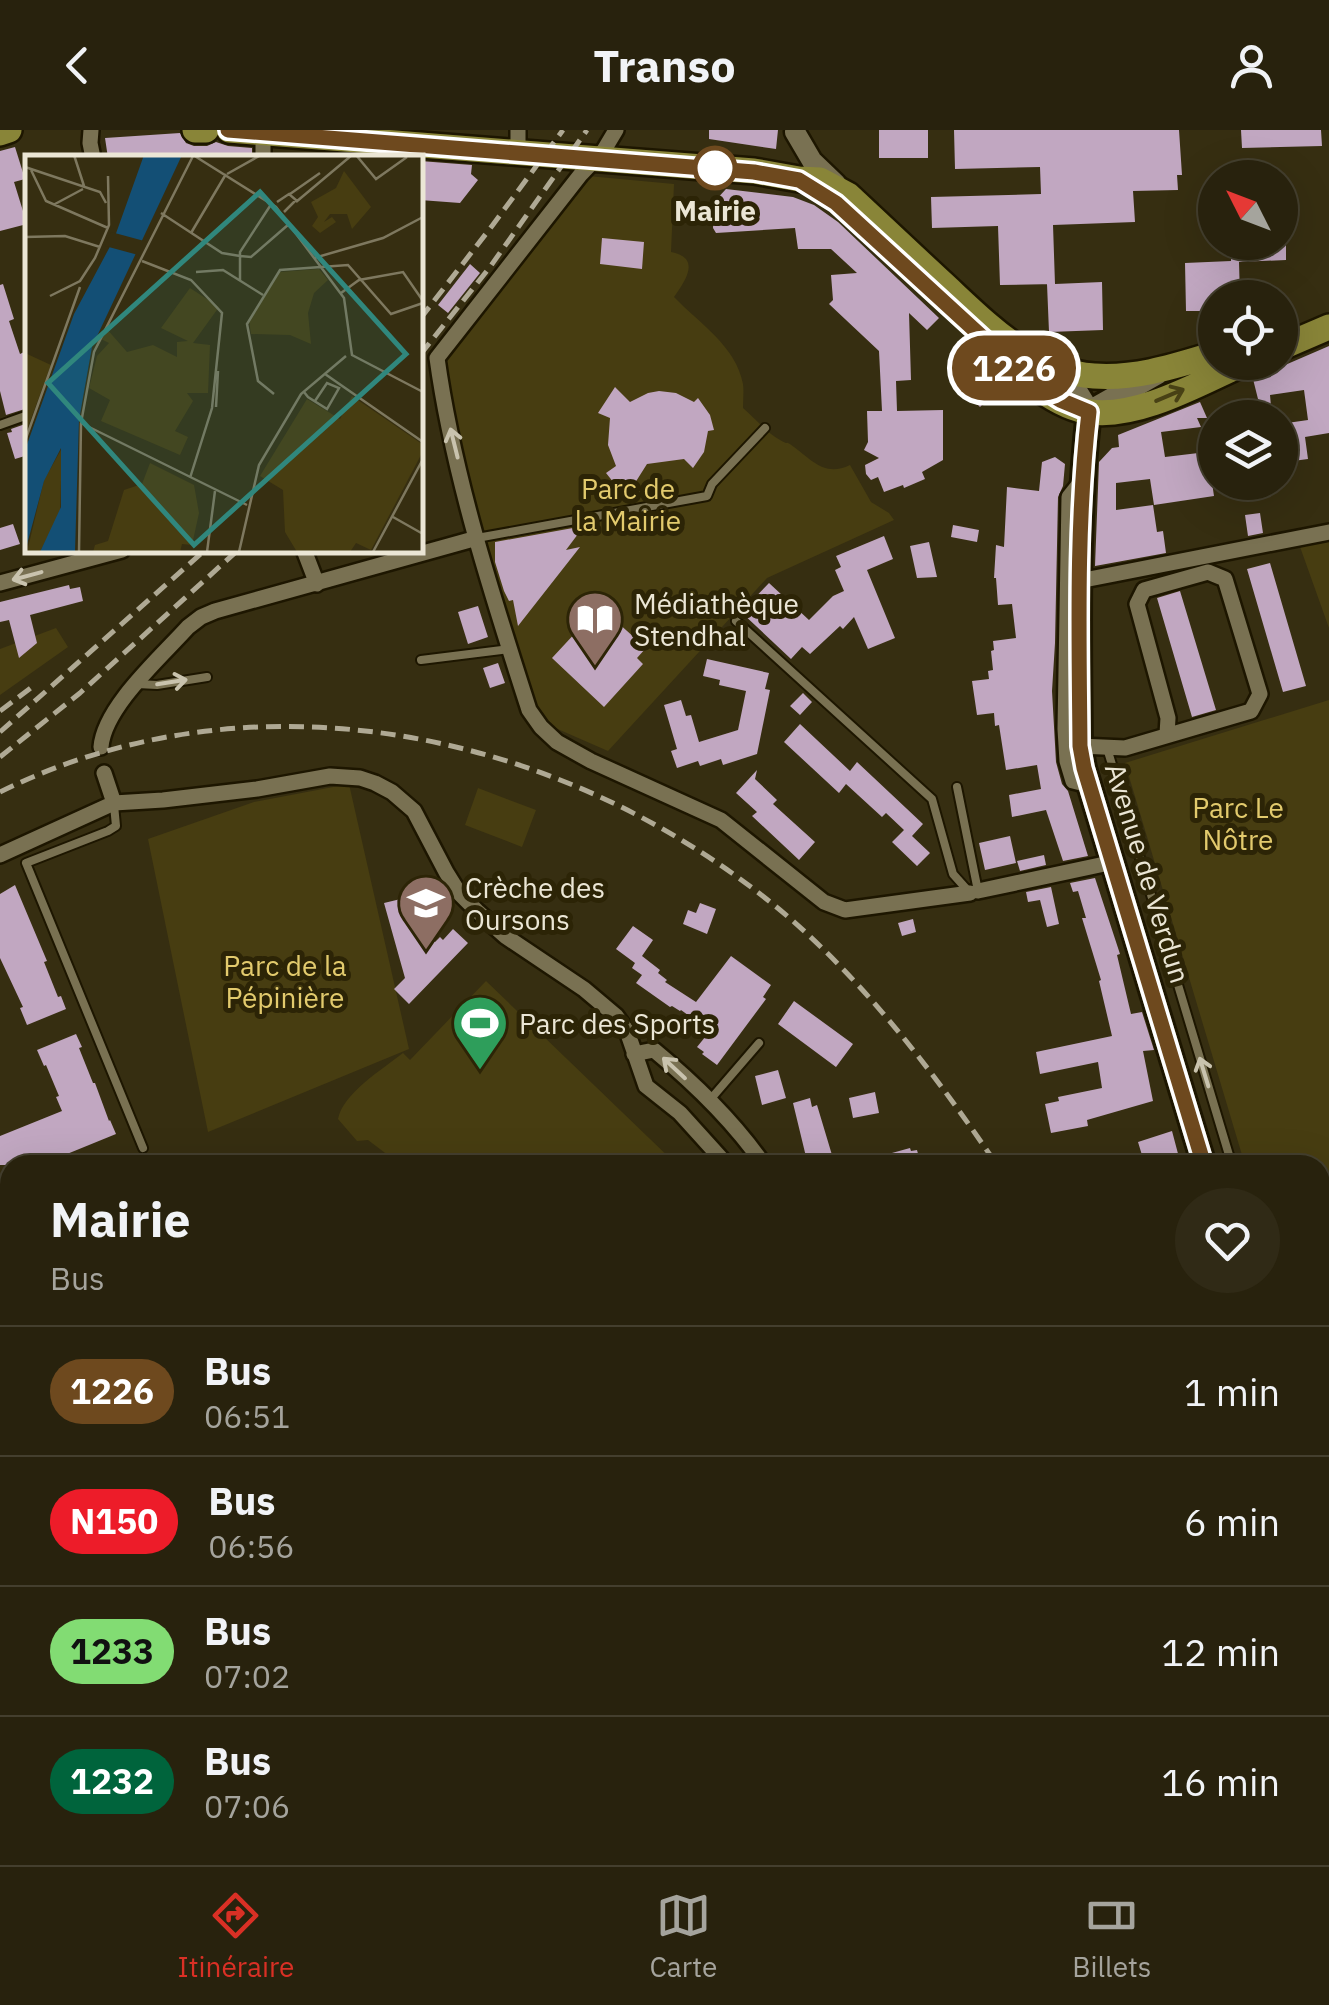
<!DOCTYPE html>
<html lang="fr">
<meta charset="utf-8">
<style>
:root{--surface:#28220d;--page:#302a16;--text:#f1f3f6;--muted:#a5a49d;--line:#443f2e;--accent:#d93025}
body{margin:0;font-family:"IBM Plex Sans",sans-serif;background:var(--page);color:var(--text);height:100vh;display:flex;flex-direction:column;font-size:38px;white-space:nowrap}
*{box-sizing:border-box;margin:0}
p{font-size:32px;color:var(--muted)}
.icon{flex:none;width:55px;height:55px;fill:none;stroke:currentColor;stroke-width:2;stroke-linecap:round;stroke-linejoin:round}
.map{position:relative;flex:1;overflow:hidden}
.side{position:absolute;left:0px;top:1025px;width:1330px;height:710px;display:flex;flex-direction:column;background:var(--surface);border-radius:30px 30px 0 0;box-shadow:0 10px 40px #0002,0 0 0 2px var(--line)}
.side>*{flex:none}
.badge{padding:0 20px;border-radius:32px;font-size:35px;line-height:65px}
.needle{width:65px;rotate:312deg}
.controls{position:absolute;left:1198px;top:30px;display:grid;gap:20px}
.controls a{display:grid;place-items:center;width:100px;height:100px;border-radius:50%;background:var(--surface);box-shadow:0 10px 40px #0002,0 0 0 2px var(--line);font-size:50px}
.map>.badge{position:absolute;translate:-50% -50%;box-shadow:0 0 0 5px #fff}
.round{display:grid;place-items:center;flex:none;width:105px;height:105px;border-radius:52px;background:var(--page)}
.summary{display:flex;align-items:center;justify-content:space-between;height:170px;padding:0 50px}
h1{font-size:48px;font-weight:700;line-height:75px}
ul{padding:0;list-style:none}
li{display:flex;align-items:center;gap:30px;height:130px;padding:0 50px;border-top:2px solid var(--line)}
li div{flex:1}
li b{display:block;font-size:38px}
li em{font-style:normal}
li .badge{min-width:110px;font-weight:700;text-align:center}
header{display:flex;justify-content:space-between;align-items:center;height:130px;padding:0 50px;background:var(--surface);font-size:45px;font-weight:700}
.tab-bar{display:flex;justify-content:space-around;align-items:center;height:140px;border-top:2px solid var(--line);background:var(--surface);font-size:28px;color:var(--muted)}
.tab-bar a{display:grid;justify-items:center;gap:5px}
.tab-bar .on{color:var(--accent)}
.map>svg:first-child{display:block}
.green{fill:#473d11}
.water{fill:#134f75;stroke:#547c92;stroke-width:2.5}
.lines{fill:none;stroke-linecap:round;stroke-linejoin:round}
.stream{stroke:#547c92;stroke-width:5}
.building{fill:#c1a7c1}
.service-casing{stroke:#1d1600;stroke-width:12}
.minor-casing{stroke:#1d1600;stroke-width:20}
.tertiary-casing{stroke:#1d1600;stroke-width:25}
.secondary-casing{stroke:#1d1600;stroke-width:28}
.primary-casing{stroke:#1d1600;stroke-width:30}
.service{stroke:#797152;stroke-width:8}
.minor{stroke:#797152;stroke-width:15}
.tertiary{stroke:#797152;stroke-width:20}
.secondary{stroke:#797152;stroke-width:22}
.primary{stroke:#898538;stroke-width:25}
.rail{stroke:#afa994;stroke-width:5;stroke-dasharray:15 8;stroke-linecap:butt}
.oneway{stroke:#484115}
.oneway2{stroke:#c9c3ae}
.line-casing{stroke:#fff;stroke-width:22}
.line{stroke:#6e491e;stroke-width:15}
.stop-dot{fill:#fff;stroke:#6e491e;stroke-width:5}
.labels{text-anchor:middle;dominant-baseline:central;stroke-width:10;stroke-linejoin:round;paint-order:stroke}
.stop-label{font-size:28px;font-weight:bold;fill:#ebe6d5;stroke:#2c2406}
.park-label{font-size:28px;fill:#e2ca6d;stroke:#2c2406}
.poi-label{font-size:28px;fill:#ebe6d5;stroke:#2c2406;text-anchor:start}
.street-label{font-size:28px;fill:#ebe6d5;stroke:#2c2406}
.inset-road{fill:none;stroke:#7e785f;stroke-width:2.5}
.view{fill:#30877d;fill-opacity:0.15;stroke:#30877d;stroke-width:5}
.inset-edge{fill:none;stroke:#ebe6d5;stroke-width:5}
</style>
<header><svg class="icon" aria-label="back" viewBox="0 0 24 24"><path d="M15 5l-7 7 7 7"/></svg>Transo<svg class="icon" aria-label="person" viewBox="0 0 24 24"><circle cx="12" cy="8" r="4"/><path d="M4 21q1-7 8-7t8 7"/></svg></header>
<div class="map">
<svg width="1329" height="1735" viewBox="0 0 1329 1735">
<rect width="100%" height="100%" fill="#362e11"/>
<path class="green" d="M588 46 674 54 671 122C702 128 685 151 674 167 699 193 736 216 743 254 744 261 743 270 743 278 755 288 766 302 780 310 792 317 782 308 794 317 813 331 825 347 850 335L871 372 889 383 894 390 767 448 608 621 553 597 546 592 537 580 460 331 444 239 451 221Z
M1329 408V498L1299 414Z
M56 498 68 517 0 565V519Z
M1329 570V1142L1320 1144V1035H1245L1125 633Z
M349 654 409 919 208 1002 148 709 254 672Z
M478 658 536 680 522 717 465 695Z
M486 851 677 1035H401L368 1010 357 1011 338 989C343 963 383 939 403 923L410 930Z
M838 1725H1298L1306 1735H834Z"/>
<path class="water" d="M0 1350 10 1374V1725H274L282 1735H14L0 1710Z"/>
<g class="lines">
<path class="stream" d="M343 1734 359 1728"/>
</g>
<path class="building" d="M709 0H778L776 19 709 9Z
M879 0H928V28H879Z
M954 0H1179L1182 45H1177L1178 60 1133 61 1135 92 1053 95 1055 154 1102 152 1103 200 1049 202 1047 154H1055L1000 155 998 96 932 98 931 67 1041 64 1040 37 955 39Z
M1241 0H1321L1322 16 1242 18Z
M180 3 186 13 194 16H207L216 12 228 16 252 18V28H108L105 8Z
M15 17 25 49 14 52 27 94 0 101V21Z
M420 31 472 35 471 44 478 50 460 73 420 70Z
M726 59 793 67 814 75 838 92 939 188 927 200 909 183 911 250 896 251 897 281 943 280V330L922 342 925 349 904 358 903 355 884 362 878 347 871 350 866 344 865 335 879 328 864 320 868 312 867 281H882L879 221 829 174 833 170 831 145 857 143 831 119H798L795 98 716 103 713 98 714 72Z
M602 108 644 112 642 139 600 134Z
M1231 112H1286V130L1239 132 1240 168H1215V181H1186L1185 133 1231 131Z
M470 134 480 143 448 183 438 175Z
M3 154 14 189 9 191 20 224 24 222 28 231V278L6 285 0 261V155Z
M1329 216V303L1305 307 1308 329 1293 331 1289 309 1280 311V294L1308 290 1304 260 1270 265 1272 288H1236L1235 286 1260 277 1253 249Z
M978 244 996 261 980 277 963 260Z
M615 257 630 272 648 263 659 261 676 263 694 272 698 268 710 285 714 300 708 301 704 322 693 338 684 329 647 334 628 364 614 353 606 343 616 336 608 315 610 288 598 283Z
M1200 272 1207 288H1197L1201 297 1161 302 1165 327 1215 321V345L1211 346 1214 366 1154 375 1150 349 1116 353V380L1153 375 1157 402 1163 401 1166 423 1095 436 1099 332 1112 318 1119 317 1118 305Z
M28 293V325L15 329 7 303 12 302 11 299Z
M1055 327 1065 334 1063 356 1058 367 1055 513 1052 561 1056 632 1062 654 1068 661 1088 726 1063 731 1046 680 1012 687 1009 665 1041 659 1037 635 1006 640 999 595 995 596 994 583 977 585 972 551 989 549 988 541 993 540 991 521 994 520 993 511 1016 508 1012 474 998 475 996 448H994L996 415 1004 417 1007 357 1039 361 1042 332Z
M1260 383 1263 403 1248 406 1245 385Z
M13 394 20 414 0 420V398Z
M953 395 979 400 977 412 951 407Z
M584 396 566 420 580 417 518 496 513 470 509 471 504 461 495 432V412Z
M884 406 893 429 867 440 895 508 868 519 854 487 843 499 840 496 810 524 802 517 791 529 741 482 769 453 809 490 833 466 844 461 835 440 841 437 836 426Z
M929 412 937 447 917 448 910 416Z
M1270 433 1306 556 1283 562 1247 439Z
M69 455 70 459 80 457 83 471 30 485 37 513 19 528 9 490 0 492V472Z
M1180 461 1216 580 1192 587 1157 468Z
M478 476 488 507 468 514 458 482Z
M607 483 646 518 637 528 643 534 604 577 552 528 591 486 598 492Z
M707 529 769 543 765 559 770 560 757 624 723 635 721 629 700 636 698 631 677 638 671 621 677 619 664 575 681 570 686 586 691 585 699 612 738 600 746 561 719 555 720 550 703 546Z
M498 533 505 553 490 558 483 538Z
M803 563 812 572 800 585 790 576Z
M800 594 850 641 857 632 923 694 912 706 930 723 917 736 892 712 904 700 886 683 882 687 846 654 839 663 784 612Z
M757 640 755 649 777 670 773 674 815 712 799 730 752 686 757 682 736 663Z
M1010 706 1016 733 985 740 979 713Z
M1044 725 1046 735 1020 741 1017 731Z
M1095 748 1120 824 1117 825 1131 884 1142 882 1154 920 1143 921 1153 971 1087 990 1088 996 1051 1003 1045 974 1059 971 1058 967 1102 958 1098 932 1040 944 1036 922 1112 906 1099 851 1101 850 1082 788H1086L1078 761 1073 762 1070 753Z
M15 755 47 831 44 832 58 867 61 866 66 879 27 895 20 878 23 877 0 828V764Z
M1051 757 1059 794 1047 797 1040 770 1028 772 1026 762Z
M413 766 422 800 435 812 440 807 443 810 453 799 468 813 409 874 394 859 405 848 384 773Z
M700 773 716 779 707 804 683 794 688 780 696 783Z
M913 789 916 802 902 806 898 793Z
M633 796 653 810 642 826 660 840 658 843 667 850 665 852 696 872 731 826 771 855 763 867 766 869 717 935 702 924 704 922 697 917 710 901 681 880 680 881 672 876 670 877 636 853 642 845 632 838 635 833 616 819Z
M794 871 853 914 836 937 778 894Z
M76 904 82 917 79 918 93 953H95L109 991 110 990 116 1004 40 1035H0V1006L62 981 56 967 59 966 46 935 44 936 37 920Z
M778 940 786 968 762 975 755 946Z
M875 962 879 983 853 988 849 968Z
M810 968 812 977 817 975 835 1035H808L793 973Z
M1172 1001 1181 1035H1145L1138 1012Z
M910 1018 911 1021 917 1020 921 1035H864L863 1031Z"/>
<g class="lines">
<g class="service-casing">
<path id="service" d="M0 295 28 285
M477 408 707 366 712 354 765 298
M736 491 932 669 953 744 970 763 978 761 957 657
M421 530 510 519
M137 554 157 555 207 547
M1107 618 1232 1035
M114 675 116 696 108 701 26 733 143 1018
M709 971 759 913
M1320 1166 1329 1164
M1320 1211H1329"/>
</g>
<g class="minor-casing">
<path id="minor" d="M91 0 90 13 93 28
M518 0V24
M616 0 604 20 581 44 437 228C453 345 493 468 529 580L541 597 557 612 591 631 721 690 824 772 845 780 970 763
M263 28V2
M1081 352 1069 367 1065 599 1067 631 1073 651 1089 655
M304 420 317 454
M1079 451 1329 402
M0 453 122 420
M1080 616 1125 618 1251 581 1260 564 1225 449 1208 442 1144 460 1137 474 1168 588 1167 604
M101 617C104 577 161 527 188 497L201 487 215 481 477 408
M104 643 114 673
M0 725 114 673 163 670 257 659 330 646 360 648 375 653 392 662 414 681 446 742 459 763 477 781 505 806 584 859 616 886 627 901 646 956 680 983 727 1035
M978 761 1114 732
M634 924 654 920C694 953 734 992 764 1035
M0 1311 10 1334
M1320 1354 1329 1350
M1320 1568 1329 1581
M296 1725 305 1735
M359 1735 387 1725"/>
</g>
<g class="tertiary-casing">
<path id="tertiary" d="M795 2 812 31 836 54"/>
</g>
<g class="secondary-casing">
<path id="secondary" d="M1058 239 1073 256 1089 282
M1089 282C1076 393 1079 504 1080 616L1084 638 1204 1035
M1089 282 1156 244
M1320 1289 1329 1299"/>
</g>
<g class="primary-casing">
<path id="primary" d="M195 0H206
M229 0 754 41 799 49 820 50 848 65C879 94 909 122 939 150 984 191 1029 241 1094 246 1137 249 1175 236 1215 224
M0 3 9 0
M987 213C1015 239 1051 277 1091 282 1141 288 1201 252 1247 232
M1280 218 1329 197"/>
</g>
<use href="#service" class="service"/>
<use href="#minor" class="minor"/>
<use href="#tertiary" class="tertiary"/>
<use href="#secondary" class="secondary"/>
<use href="#primary" class="primary"/>
<path class="rail" d="M420 189 492 96 563 0
M420 225 490 137 587 0
M0 581 32 557
M0 602 205 420
M0 627 80 563 238 420
M0 662C261 533 577 604 793 791 873 862 937 947 997 1035
M1320 1512 1329 1525"/>
</g>
<defs><path id="oneway-shaft" d="M-6 0H5M1.5-3L5.5 0L1.5 3" fill="none" stroke-width="1.6" stroke-linecap="round" stroke-linejoin="round" transform="scale(2.5)"/></defs>
<use class="oneway" href="#oneway-shaft" transform="translate(1170 265) rotate(-23)"/>
<g class="oneway2">
<use href="#oneway-shaft" transform="translate(454 313) rotate(-104)"/>
<use href="#oneway-shaft" transform="translate(27 446) rotate(165)"/>
<use href="#oneway-shaft" transform="translate(172 552) rotate(-9)"/>
<use href="#oneway-shaft" transform="translate(674 938) rotate(-137)"/>
<use href="#oneway-shaft" transform="translate(1204 942) rotate(-107)"/>
</g>
<g class="lines">
<g class="line-casing">
<path id="line" d="M228 0 754 42 799 50 836 73 1029 250 1060 270 1089 282C1076 393 1079 504 1080 616L1084 638 1204 1035"/>
</g>
<use href="#line" class="line"/>
</g>
<defs>
<g id="library-pin" transform="scale(2.875)"><path d="M0 17L-7.5 6A9.5 9.5 0 1 1 7.5 6Z" fill="#8d6e63" stroke="#2c2406"/><path d="M-6-4Q-3-5.5-.7-3.5V5Q-3 3-6 4ZM6-4Q3-5.5 .7-3.5V5Q3 3 6 4Z" fill="#fff"/></g>
<g id="school-pin" transform="scale(2.875)"><path d="M0 17L-7.5 6A9.5 9.5 0 1 1 7.5 6Z" fill="#8d6e63" stroke="#2c2406"/><path d="M0-5L7-2L0 1L-7-2ZM-4 1L0 2.5L4 1V4Q0 6-4 4Z" fill="#fff"/></g>
<g id="stadium-pin" transform="scale(2.875)"><path d="M0 17L-7.5 6A9.5 9.5 0 1 1 7.5 6Z" fill="#2e9e5b" stroke="#2c2406"/><path d="M0-5a6.5 5 0 1 0 0 10a6.5 5 0 1 0 0-10ZM-3.5-1.8h7v3.6h-7Z" fill="#fff"/></g>
</defs>
<g fill-rule="evenodd">
<use href="#library-pin" x="595" y="489"/>
<use href="#school-pin" x="426" y="773"/>
<use href="#stadium-pin" x="480" y="893"/>
</g>
<circle class="stop-dot" cx="715" cy="38" r="20"/>
<g class="labels">
<g class="stop-label">
<text x="715" y="80">Mairie</text>
</g>
<g class="park-label">
<text x="628" y="358">Parc de<tspan x="628" dy="32">la Mairie</tspan></text>
<text x="1238" y="677">Parc Le<tspan x="1238" dy="32">Nôtre</tspan></text>
<text x="285" y="835">Parc de la<tspan x="285" dy="32">Pépinière</tspan></text>
</g>
<g class="poi-label">
<text x="634" y="473">Médiathèque<tspan x="634" dy="32">Stendhal</tspan></text>
<text x="465" y="757">Crèche des<tspan x="465" dy="32">Oursons</tspan></text>
<text x="519" y="893">Parc des Sports</text>
</g>
<g class="street-label">
<text transform="translate(1148 743) rotate(73)">Avenue de Verdun</text>
</g>
</g>
<g transform="translate(25 25)">
<rect width="398" height="398" fill="#362e11"/>
<path d="M319 16 346 52 327 74 322 59H305L299 67 307 62 311 67 295 78 287 71 293 62 286 47 311 33ZM294 114 303 125 289 138 283 158 286 189 265 180 226 179 224 165 255 117ZM165 133 194 152 168 188 185 190 183 238H162L168 246 150 276 163 282 155 300 76 266 85 245 64 233 72 201 84 188 76 184 81 173 102 197 128 190 152 202V187L163 186 136 173ZM0 198 26 210 0 280ZM327 241 397 289V298L346 395 331 388 325 397H272L260 377 258 335 235 321 282 244 315 264ZM37 293 35 358 15 397H2L19 325ZM125 308 169 330 174 358 167 390 157 389 155 397H68L70 390 83 386 99 335 117 329Z" fill="#473d11"/>
<path d="M119 0H157L67 192 54 265 50 397H15L36 352V293L19 326 0 397V295L49 159 89 84Z" fill="#134f75"/>
<path d="M86 77 123 87 117 101 80 91Z" fill="#362e11"/>
<path class="inset-road" d="M49 0 59 31M168 0 251 52 319 143 327 200 398 237M331 0 351 24 382 2M0 12 75 37 81 48M6 15 21 46 83 73M202 19 236 0M265 39 295 18M252 47 264 39 271 45 259 57M271 47 327 0M30 49 58 34M136 58 197 98 215 101 226 102 264 69M166 78 201 19M0 82 40 81 75 92M289 103 358 83 398 62M117 106 166 125 197 158 187 253 165 323M171 117 198 115 238 140M215 126V97L247 48M316 138 334 125 378 117 398 146M25 141 55 126 70 103 84 70 83 21M300 219 398 287M279 237 283 242 302 254 314 233 302 228 290 246M249 239 233 226 222 169 255 115 323 110 366 159 398 148M191 252 193 216M56 268 222 350M0 286 55 132M368 362 398 379M54 397 56 268 69 197 168 1M182 397 190 336M214 397 234 310 276 239 321 201M348 397 398 304"/>
<path class="view" d="M235 37 381 199 169 390 23 228Z"/>
<rect width="398" height="398" class="inset-edge"/>
</g>
</svg>
<div class="controls">
<a><svg class="needle" viewBox="-14 -14 28 28"><path d="M0-13l5 13h-10z" fill="#e53935"/><path d="M0 13l5-13h-10z" fill="#a5a49d"/></svg></a>
<a><svg class="icon" aria-label="locate" viewBox="0 0 24 24"><circle cx="12" cy="12" r="6"/><path d="M12 2v4M12 18v4M2 12h4M18 12h4"/></svg></a>
<a><svg class="icon" aria-label="layers" viewBox="0 0 24 24"><path d="M12 4l9 5-9 5-9-5zM3 14l9 5 9-5"/></svg></a>
</div>
<b class="badge" style="left:1014px;top:238px;background:#6e491e;color:#fff">1226</b>
<section class="side">
<div class="summary"><div><h1>Mairie</h1><p>Bus</p></div><a class="round"><svg class="icon" aria-label="heart" viewBox="0 0 24 24"><path d="M12 20l-8-8c-3-5 5-10 8-4 3-6 11-1 8 4z"/></svg></a></div>
<ul>
<li><span class="badge" style="background:#6e491e;color:#fff">1226</span><div><b>Bus</b><p>06:51</p></div><em>1 min</em></li>
<li><span class="badge" style="background:#ed1c29;color:#fff">N150</span><div><b>Bus</b><p>06:56</p></div><em>6 min</em></li>
<li><span class="badge" style="background:#82dc73;color:#111">1233</span><div><b>Bus</b><p>07:02</p></div><em>12 min</em></li>
<li><span class="badge" style="background:#00643c;color:#fff">1232</span><div><b>Bus</b><p>07:06</p></div><em>16 min</em></li>
</ul>
</section>
</div>
<nav class="tab-bar">
<a class="on"><svg class="icon" aria-label="directions" viewBox="0 0 24 24"><path d="M12 3l9 9-9 9-9-9zM9 14v-3h6M13 9l2 2-2 2"/></svg>Itinéraire</a>
<a><svg class="icon" aria-label="map" viewBox="0 0 24 24"><path d="M3 6l6-2 6 2 6-2v14l-6 2-6-2-6 2zM9 4v14M15 6v14"/></svg>Carte</a>
<a><svg class="icon" aria-label="tickets" viewBox="0 0 24 24"><path d="M3 7h18v10H3zM15 7v10"/></svg>Billets</a>
</nav>
